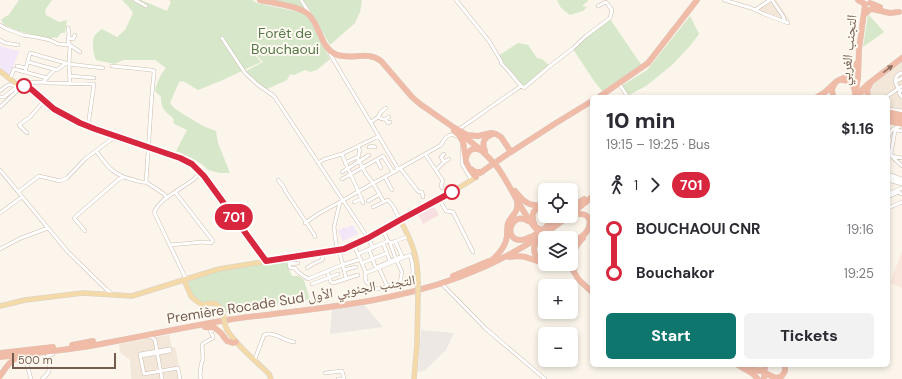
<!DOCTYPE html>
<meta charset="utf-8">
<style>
:root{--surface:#fff;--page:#f2f2f3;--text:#2b2b33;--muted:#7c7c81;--accent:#0f766e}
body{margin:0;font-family:"DM Sans","Noto Naskh Arabic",sans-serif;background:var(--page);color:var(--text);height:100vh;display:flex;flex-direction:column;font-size:15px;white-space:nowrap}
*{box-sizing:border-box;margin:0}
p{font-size:13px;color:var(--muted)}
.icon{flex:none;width:22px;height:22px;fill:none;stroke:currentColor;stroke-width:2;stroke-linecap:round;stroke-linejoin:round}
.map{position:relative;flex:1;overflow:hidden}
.details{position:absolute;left:590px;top:95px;width:300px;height:272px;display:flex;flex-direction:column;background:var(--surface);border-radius:6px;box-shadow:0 2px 6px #0003}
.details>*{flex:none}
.badge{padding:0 8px;border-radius:13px;font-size:14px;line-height:26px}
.fabs{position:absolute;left:538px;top:183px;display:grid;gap:8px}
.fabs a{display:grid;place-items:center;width:40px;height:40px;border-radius:6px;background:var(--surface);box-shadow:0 2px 6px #0003;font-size:20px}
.scale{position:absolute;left:12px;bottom:10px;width:104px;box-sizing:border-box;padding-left:4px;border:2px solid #755d4f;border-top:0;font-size:11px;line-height:14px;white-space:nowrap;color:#755d4f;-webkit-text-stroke:3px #fef9f1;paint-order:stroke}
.map>.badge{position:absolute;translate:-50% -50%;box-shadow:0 0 0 2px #fff}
.legs{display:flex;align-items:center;gap:6px;height:44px;padding:0 16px;font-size:13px}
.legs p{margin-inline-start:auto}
.summary{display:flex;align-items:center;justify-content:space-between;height:68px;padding:0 16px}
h1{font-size:22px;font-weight:800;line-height:30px}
.primary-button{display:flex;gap:8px;margin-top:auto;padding:8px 16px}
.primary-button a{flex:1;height:46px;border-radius:6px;background:var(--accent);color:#fff;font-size:16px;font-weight:800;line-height:46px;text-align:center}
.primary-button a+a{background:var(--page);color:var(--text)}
ul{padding:0 16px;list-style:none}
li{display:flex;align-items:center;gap:14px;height:44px;font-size:15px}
li i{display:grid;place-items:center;width:6px;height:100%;margin:0 5px;background:currentColor}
li i::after{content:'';width:10px;height:10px;margin:-5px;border:3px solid;border-radius:50%;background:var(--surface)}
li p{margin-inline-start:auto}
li:first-child i{background:linear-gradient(#0000 50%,currentColor 0)}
li:last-child i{background:linear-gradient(currentColor 50%,#0000 0)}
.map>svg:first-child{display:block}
.residential{fill:#f2e7d9}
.commercial{fill:#fae8df}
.industrial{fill:#ede8e3}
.education{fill:#f2e7f8}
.medical{fill:#f8dfe1}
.green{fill:#d6e8c9}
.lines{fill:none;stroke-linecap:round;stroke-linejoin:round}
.minor-casing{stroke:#cdbdb1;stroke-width:4}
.major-casing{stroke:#d8d2ce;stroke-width:5.5}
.highway-casing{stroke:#d8d2ce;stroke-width:6}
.minor{stroke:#fff;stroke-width:3}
.major{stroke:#f4d9a9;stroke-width:4.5}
.highway{stroke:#f0bba7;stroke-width:5.5}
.major-bridge-casing{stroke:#d8d2ce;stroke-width:5.5;stroke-linecap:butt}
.highway-bridge-casing{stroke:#d8d2ce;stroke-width:6;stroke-linecap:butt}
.major-bridge{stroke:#f4d9a9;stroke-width:4.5}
.highway-bridge{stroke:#f0bba7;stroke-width:5.5}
.oneway{fill:#8e7061}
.line-1-casing{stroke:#fff;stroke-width:9}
.line-1{stroke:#d7263d;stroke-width:6}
.stop-1-dot{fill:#fff;stroke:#d7263d;stroke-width:2}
.labels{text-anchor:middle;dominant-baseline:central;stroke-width:4;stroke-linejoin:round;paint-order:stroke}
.park-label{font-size:14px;fill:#557948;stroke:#fef9f1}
.street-label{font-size:14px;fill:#755d4f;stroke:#fef9f1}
</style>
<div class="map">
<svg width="902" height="379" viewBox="0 0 902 379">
<rect width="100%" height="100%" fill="#fbf5eb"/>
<path class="residential" d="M768 0H776L790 21 787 24 755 8Z
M902 61V112L888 110V97H870L869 92 872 85 875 82Z
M169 335 172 348 175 347 182 379H131L130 360 120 352 119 344Z"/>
<path class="commercial" d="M902 251V288L890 283Z"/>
<path class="industrial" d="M364 305 383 327 330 334 332 309Z
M421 330 454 333 446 350 424 371 418 372Z"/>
<path class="education" d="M0 46 10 49 19 51 10 76 0 67Z
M353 225 358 234 343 241 338 231 339 230 345 227 346 228Z"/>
<path class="medical" d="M433 205 439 215 423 224 417 213Z"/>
<path class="green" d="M19 0H52L45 10 46 15 59 22 67 20 65 33H61L57 38 54 37 51 39 18 31 4 25 1 20 6 16H8Z
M122 0H141L167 11 171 2 169 0H252L257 3 299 12C301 12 303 13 305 14 313 21 325 49 330 59L317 70 310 72 305 70 294 75 290 74 287 80 267 89 252 78 246 71 263 62 245 44 261 62 223 80 198 90 183 81 179 82 170 103 174 108 183 114 203 126 216 131 218 143 230 173H220L208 170 203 165 192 158 176 151 187 130 174 124 173 118C164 111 161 108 161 97L155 91C157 82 160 75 166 68L155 60H124L114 64 96 60C94 55 93 52 93 46 93 36 94 35 102 29L117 37 125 30 133 13 129 7Z
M269 0H361L362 1 360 12 355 23 330 45 312 14Z
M557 0H589L582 6 587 7 583 11 576 13 570 15 561 8Z
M868 14 884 32 863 47Z
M690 16 699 34 690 46 671 66 646 86 629 95 621 86 647 70Z
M610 19 642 66 603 92 594 81 573 49 586 37Z
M518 43 528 45 537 58 542 59 550 66 524 88 515 79 498 56Z
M286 260 289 269 292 276H299L304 280 310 300 226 312C224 310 223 308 222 307 215 300 202 305 195 298 191 294 189 286 187 281L219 270Z"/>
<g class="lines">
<g class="minor-casing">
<path id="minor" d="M135 0 146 6
M301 0 309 12
M456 0 489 41 501 61V63C510 71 515 81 524 88L550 66 572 49 586 36 610 18 612 10 606 2 598 6
M724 0 751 8 764 14 788 23
M772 0 783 16 785 22
M755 10 770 0
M0 25 7 29 23 35 36 37 50 40 58 44 70 45 80 52
M68 28 69 33 68 42 70 45 69 64 70 84
M68 38 73 39 75 35
M222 38 245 73 258 85 274 96 368 238 373 248
M0 40 5 43 18 45
M330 54 397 167V170L394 172 368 186 340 202 334 227 337 250
M28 62 57 70 65 64
M17 66 26 68
M25 72 30 53 69 64 103 68
M70 76 94 78
M10 79 14 69 47 78
M43 82 47 83 94 84 88 126
M895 82 902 78
M20 85 23 83 43 82 54 70
M620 85 628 97
M899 89C894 83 894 76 901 73
M902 90 900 91 899 93 902 97
M0 91C8 84 10 82 19 89H14L4 97H0
M886 97 902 86
M0 107 19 89
M888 109 902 111
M378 117C383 120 385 120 389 117
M386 120 388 123 390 122
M371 122 378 117 381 112 386 108
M458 130 521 86
M902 131 897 130 895 131 891 153 892 156 902 158
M27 133 19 125 30 117 44 101
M888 138C891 129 893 128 902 126
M358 146 360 151 359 152V156L357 157 366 174 373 183 384 202
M369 147 373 146 375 147
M462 148V164L471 179
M96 151C108 167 113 175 134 180 138 181 141 183 146 182L152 93 154 73V71L151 70 112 66
M888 153 902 166
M342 154C348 171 357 186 363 203
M425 154 443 181 441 185 442 188
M444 154 441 157 444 162
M377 160 381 168
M318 163 325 159 342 154 379 136
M345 163 357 157
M400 168 417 190 419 192H422L423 197
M0 170 68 252 107 290 112 294
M397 170 441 145C444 139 449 132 456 136
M436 170 444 162 449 159
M342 172 369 155
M888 174 902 179
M385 177 392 190
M888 177 902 182
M342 179 383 156 393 172
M278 180 283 186 286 192 314 234 315 237
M888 180 902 184
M146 182 164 194 167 198
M18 192 39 176 60 181 67 178 85 159 113 138 115 136
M175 192C166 198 159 202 154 212L186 279
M888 194 902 188
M888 197 899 192 901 194H902
M439 199 446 211 453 212 473 252
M368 201 380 194
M354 202 362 199
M373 207 388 200 393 206 400 220
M888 208 902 202
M0 213 22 197
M305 223 318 214 340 202
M383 230 388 241
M85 231 74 218 119 179 124 177
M383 243 390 261
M390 243 396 259
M170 245 203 242 211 243 213 241 175 192 193 180 201 172
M354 245 366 273 365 275 366 282 377 289 382 288 393 284 409 283C415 277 413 263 410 255L366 273
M0 249 21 238 48 228
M369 249 375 266 377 267 402 256 395 241
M339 250 346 278
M358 254 388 241 391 243 409 236
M288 258 290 268H295L298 272 308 279 342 265 361 259
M397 261 402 272 400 283
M362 263 387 253
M289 264 298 263
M307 268 313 264 322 260 323 257 322 253
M379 268 387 286
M344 270 356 267
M327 271 331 282 333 283 358 275
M312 284 338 274
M442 284 486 329 545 379
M148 337H152L155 340 162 379
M141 356 170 351V349L140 354 144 374 178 368 180 379
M255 359 264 335C275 331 283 341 294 342
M26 361 31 379
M325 373 342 371 344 378
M42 379C52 372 50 366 47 356L48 355 53 354
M201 379 200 376 201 365 203 359 202 345 204 343 213 338V336L210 331 214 330
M338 379H344"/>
</g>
<g class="major-casing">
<path id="major" d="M0 71 15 83 31 89 54 109 80 123 95 129 180 158 192 164 204 176 266 261
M400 220C412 241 418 257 418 282
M184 280 191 296 195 300 203 305 211 303 216 304 221 308 223 312
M0 306 25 300 83 293 132 296 219 269 344 249C364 242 380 231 398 221 424 206 451 194 476 177
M225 325C228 338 259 364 269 374L271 379
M414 379 417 344 418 296"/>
</g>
<g class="highway-casing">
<path id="highway" d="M260 0C273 3 299 6 308 14 320 24 320 47 335 54 350 61 367 50 381 61L412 97 420 104 453 127 467 135 478 136 491 133 496 134 501 137 511 152
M858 0 865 4
M870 3 880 7
M866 13 869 10 872 9 890 13 899 12
M841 80C850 80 854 84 855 93
M599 97 648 63 697 0
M817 97 824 93 837 81 850 75 855 70 857 63
M833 97 832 89 834 85
M855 97 858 78 859 49 865 5
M859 97 862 90 867 85 902 58
M868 97 867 90 870 84
M888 112 902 115
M888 116 902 119
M888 121 902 124
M454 131 459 135 463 142 466 162 470 170 476 177
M462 135 480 149 490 159
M485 151C482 144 483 138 491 135
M511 152 556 123 592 101
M466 158C468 150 473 147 480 150
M498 168C512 188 521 212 537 230
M471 169 475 172H482
M480 173 509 153
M515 191C520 197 525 204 534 205 538 206 541 205 545 206
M571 207 584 199
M571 214 592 197
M571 216C595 206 597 235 571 241
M528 221C510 210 503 241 521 240 525 240 530 237 533 236
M535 226C531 216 531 209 543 207
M547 226 552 220V216
M530 238 551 224
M539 239C532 246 532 255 541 260
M509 257C526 254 530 260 545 263
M492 260C500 253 506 246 507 236 507 232 507 227 508 223 512 214 519 213 517 201
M569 264 579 280 592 292
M574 269C572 255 573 248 583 238
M453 276 489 261
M205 327 215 328 221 333 227 341 233 343 236 342
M72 345 93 341
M0 353 53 347
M0 357C28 354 56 351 84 347 130 339 175 329 221 321 277 312 334 309 389 297 457 283 514 258 569 216
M738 365 753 374 758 379
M744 365 759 371
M769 375 776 378 782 376 785 371V365
M0 376C6 368 9 361 19 357
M764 379 765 365"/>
</g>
<use href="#minor" class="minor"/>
<use href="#major" class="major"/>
<use href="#highway" class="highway"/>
<g class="major-bridge-casing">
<path id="major-bridge" d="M418 296V282
M223 312 225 325"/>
</g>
<g class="highway-bridge-casing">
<path id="highway-bridge" d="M490 159 498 168
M538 228 549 236
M760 370 769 375"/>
</g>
<use href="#major-bridge" class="major-bridge"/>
<use href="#highway-bridge" class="highway-bridge"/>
</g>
<defs><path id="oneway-solid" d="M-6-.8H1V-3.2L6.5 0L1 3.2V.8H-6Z"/></defs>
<use class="oneway" href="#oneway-solid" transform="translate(888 69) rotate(-37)"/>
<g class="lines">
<g class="line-1-casing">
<path id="line-1" d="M24 86 31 89 54 109 80 123 95 129 180 158 192 164 204 176 266 261 344 249 368 238 400 220 452 192"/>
</g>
<use href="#line-1" class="line-1"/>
</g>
<g class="stop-1-dot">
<circle cx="24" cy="86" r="7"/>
<circle cx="452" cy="192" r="7"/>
</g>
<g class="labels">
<g class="park-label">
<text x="285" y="33">Forêt de<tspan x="285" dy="16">Bouchaoui</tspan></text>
</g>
<g class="street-label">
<text transform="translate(848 50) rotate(-84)">التجنب الغربي</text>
<text transform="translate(291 299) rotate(-9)">Première Rocade Sud التجنب الجنوبي الأول</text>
</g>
</g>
</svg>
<div class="fabs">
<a><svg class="icon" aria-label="locate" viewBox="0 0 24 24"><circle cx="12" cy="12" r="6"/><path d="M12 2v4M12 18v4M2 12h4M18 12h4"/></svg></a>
<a><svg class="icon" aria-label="layers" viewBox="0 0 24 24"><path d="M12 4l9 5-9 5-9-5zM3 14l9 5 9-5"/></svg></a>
<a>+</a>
<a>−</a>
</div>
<div class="scale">500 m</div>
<b class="badge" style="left:234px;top:217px;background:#d7263d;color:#fff">701</b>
<section class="details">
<div class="summary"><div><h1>10 min</h1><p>19:15 – 19:25 · Bus</p></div><b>$1.16</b></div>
<div class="legs"><svg class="icon" aria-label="walk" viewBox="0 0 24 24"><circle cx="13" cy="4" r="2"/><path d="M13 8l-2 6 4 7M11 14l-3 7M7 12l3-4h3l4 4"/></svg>1<svg class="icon" aria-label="forward" viewBox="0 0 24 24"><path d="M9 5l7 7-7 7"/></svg><b class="badge" style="background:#d7263d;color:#fff">701</b></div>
<ul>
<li><i style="color:#d7263d"></i><b>BOUCHAOUI CNR</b><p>19:16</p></li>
<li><i style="color:#d7263d"></i><b>Bouchakor</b><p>19:25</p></li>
</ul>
<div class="primary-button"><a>Start</a><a>Tickets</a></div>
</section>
</div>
